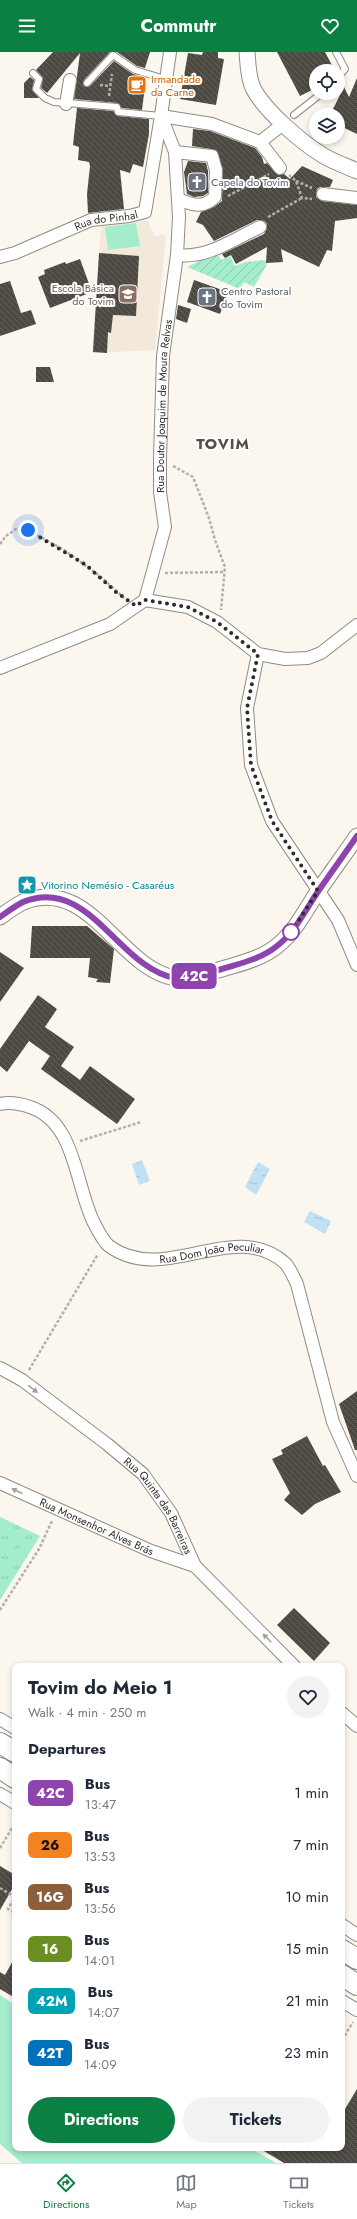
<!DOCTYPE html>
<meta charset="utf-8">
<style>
:root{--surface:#fff;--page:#f2f2f3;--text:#1f2937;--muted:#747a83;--line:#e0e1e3;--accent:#0b8043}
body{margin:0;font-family:Jost,sans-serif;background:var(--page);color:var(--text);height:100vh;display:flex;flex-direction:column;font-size:15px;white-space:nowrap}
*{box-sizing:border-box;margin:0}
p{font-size:13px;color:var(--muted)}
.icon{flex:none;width:22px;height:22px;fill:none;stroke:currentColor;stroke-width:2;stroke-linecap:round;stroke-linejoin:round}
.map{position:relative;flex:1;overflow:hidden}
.side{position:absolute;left:12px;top:1611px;width:333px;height:488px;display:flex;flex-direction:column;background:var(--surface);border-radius:8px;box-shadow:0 2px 6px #0003}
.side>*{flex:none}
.badge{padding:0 8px;border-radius:6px;font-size:14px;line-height:26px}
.tools{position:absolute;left:309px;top:12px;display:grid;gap:8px}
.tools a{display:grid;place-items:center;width:36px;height:36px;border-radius:50%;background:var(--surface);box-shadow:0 2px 6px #0003;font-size:20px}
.you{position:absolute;width:20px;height:20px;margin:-10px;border:3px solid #fff;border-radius:50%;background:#1a73e8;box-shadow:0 0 0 6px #1a73e833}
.map>.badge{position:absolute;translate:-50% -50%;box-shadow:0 0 0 2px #fff}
h2{padding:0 16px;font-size:15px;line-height:36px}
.round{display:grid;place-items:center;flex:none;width:42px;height:42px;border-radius:21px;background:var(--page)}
.headline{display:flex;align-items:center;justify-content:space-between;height:68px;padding:0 16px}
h1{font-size:19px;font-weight:700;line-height:30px}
.primary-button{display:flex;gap:8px;margin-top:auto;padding:8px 16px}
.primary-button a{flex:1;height:46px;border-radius:24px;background:var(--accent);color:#fff;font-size:16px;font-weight:700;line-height:46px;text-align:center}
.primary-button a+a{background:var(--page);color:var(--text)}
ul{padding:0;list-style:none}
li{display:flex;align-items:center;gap:12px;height:52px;padding:0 16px}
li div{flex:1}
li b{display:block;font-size:15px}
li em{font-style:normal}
li .badge{min-width:44px;font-weight:700;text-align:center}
header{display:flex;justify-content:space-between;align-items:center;height:52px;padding:0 16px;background:var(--accent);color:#fff;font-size:18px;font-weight:700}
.menu{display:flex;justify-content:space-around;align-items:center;height:56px;border-top:1px solid var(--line);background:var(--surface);font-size:11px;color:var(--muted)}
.menu a{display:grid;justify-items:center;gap:2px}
.menu .current{color:var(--accent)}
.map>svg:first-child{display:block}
.built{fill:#f2e9da}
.grass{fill:#a3edcc}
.park{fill:url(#park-tufts)}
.garden{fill:url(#garden-furrows)}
.water{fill:url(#water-ripples)}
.building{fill:url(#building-back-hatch)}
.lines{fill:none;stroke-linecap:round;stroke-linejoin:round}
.service-casing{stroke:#908b84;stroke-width:8}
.minor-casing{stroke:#908b84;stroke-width:14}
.tertiary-casing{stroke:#908b84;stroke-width:17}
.trunk-casing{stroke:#908b84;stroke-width:22}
.path{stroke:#b3afa9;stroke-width:2.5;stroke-dasharray:3 2;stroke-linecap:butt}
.service{stroke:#fff;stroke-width:6}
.minor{stroke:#fff;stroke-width:12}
.tertiary{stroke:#fff;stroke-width:15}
.trunk{stroke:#fff;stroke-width:20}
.oneway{fill:#a1a09f}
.line-casing{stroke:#fff;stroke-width:9}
.line{stroke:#8e44ad;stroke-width:6}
.walk{stroke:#2e2c29;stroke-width:4;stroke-dasharray:0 7.2}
.stop-dot{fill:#fff;stroke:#8e44ad;stroke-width:2}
.labels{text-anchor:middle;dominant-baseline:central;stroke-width:4;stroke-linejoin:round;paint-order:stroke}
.food-label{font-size:11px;fill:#c56008;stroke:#fff;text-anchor:start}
.worship-label{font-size:11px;fill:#5b616d;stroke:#fff;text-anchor:start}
.street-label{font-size:11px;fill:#2e2c29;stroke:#fff}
.education-label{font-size:11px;fill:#785e54;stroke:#fff;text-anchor:end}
.culture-label{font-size:11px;fill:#0d838f;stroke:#fff;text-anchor:start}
.district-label{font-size:15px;font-weight:bold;letter-spacing:1px;fill:#524e48;stroke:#fff}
</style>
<header><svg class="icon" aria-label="menu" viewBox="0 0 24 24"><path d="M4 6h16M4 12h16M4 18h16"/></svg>Commutr<svg class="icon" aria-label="heart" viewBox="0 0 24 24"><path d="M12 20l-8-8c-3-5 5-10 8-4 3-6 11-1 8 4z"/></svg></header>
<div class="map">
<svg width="357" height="2111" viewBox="0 0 357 2111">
<defs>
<pattern id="park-tufts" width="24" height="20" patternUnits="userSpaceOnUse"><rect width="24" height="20" fill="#a3edcc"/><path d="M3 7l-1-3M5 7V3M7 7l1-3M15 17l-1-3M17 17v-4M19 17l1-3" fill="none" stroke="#8dcbaf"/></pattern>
<pattern id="garden-furrows" width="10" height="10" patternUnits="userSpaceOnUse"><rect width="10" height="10" fill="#a3edcc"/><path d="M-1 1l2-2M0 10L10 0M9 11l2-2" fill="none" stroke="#8dcbaf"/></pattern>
<pattern id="water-ripples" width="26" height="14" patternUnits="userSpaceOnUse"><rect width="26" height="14" fill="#bfe0f5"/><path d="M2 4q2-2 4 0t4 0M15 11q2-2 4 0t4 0" fill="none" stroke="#a4c0d2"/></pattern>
<pattern id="building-back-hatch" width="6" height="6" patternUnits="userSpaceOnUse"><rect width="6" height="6" fill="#4d4943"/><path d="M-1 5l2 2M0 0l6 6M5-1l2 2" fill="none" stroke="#64615c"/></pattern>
</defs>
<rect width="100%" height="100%" fill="#fbf6ee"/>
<path class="built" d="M147 168 155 185 163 182 166 184 155 298 92 301 101 174Z"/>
<path class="grass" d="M136 171 140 194 108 198 105 175Z
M0 1943 15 1953V2096H250L276 2111H22L0 2092Z"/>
<path class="park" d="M0 1465 40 1484 0 1548Z"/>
<path class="garden" d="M217 201 221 208 230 204 235 214 245 210 265 208 267 212 254 235 244 230 240 237 187 215Z"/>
<path class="water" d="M142 1108 150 1129 139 1133 132 1112Z
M258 1110 270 1117 256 1143 245 1135Z
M310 1159 331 1169 325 1182 304 1170Z"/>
<path class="building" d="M53 0H110L84 28 83 33 86 35 90 34 114 9 133 22 146 26 142 58 122 56 117 51 74 47 80 1 47 41 41 36 43 26 36 18Z
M117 0H150L145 16 137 14Z
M203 0H218V6L224 7 216 53 180 47 188 1 202 3Z
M277 0H325L335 19H316V36L300 44Z
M30 25 34 28 32 38 39 46H24V31Z
M357 26V82L338 73V63H330L344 35 349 45Z
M77 56 113 59 118 64 149 67V82L143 115 133 112 130 121 120 118 124 157 88 161 87 142 90 114 89 110 78 108 79 95 73 93Z
M193 77 210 79 255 96 262 105 264 112 267 111 278 123 284 122 290 127 302 114 333 128 330 135H320L317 137 316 145 322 149 357 153V166L335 169 332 199 327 198 319 215 281 197 283 210 266 211 267 195 236 212 231 203 225 206 222 202 264 182 267 176V172L264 169 257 168 214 189 203 173 196 170 201 160 214 155 222 149 223 118 216 98 192 94Z
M188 109 206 111 208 119V141L203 144 194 145 187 142 184 120Z
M99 201 139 204 136 264 113 263 111 281 108 280 107 301 93 300Z
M80 207 92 240 50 256 38 225 45 222 44 218 65 210 66 212Z
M194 228 228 240 220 262 187 250Z
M10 229 21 261 31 258 36 272 0 284V232Z
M178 253 191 257 187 271 176 267Z
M36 315H50L54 330H36Z
M32 874H87L114 897 110 931 96 930 98 927 88 925 90 906H30Z
M0 900 24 916 0 950Z
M38 943 57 957 45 975 74 995 61 1014 80 1028 90 1014 135 1047 117 1072 41 1017 50 1004 29 989 7 1020 0 1014V997Z
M357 1339V1398H355L339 1352Z
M307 1384 323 1414 325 1413 341 1440 315 1452 302 1463 284 1448 290 1441 272 1407 283 1402 281 1398Z
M294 1556 330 1591 314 1609 277 1573Z
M0 1814 15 1823V1832L0 1858Z
M15 1905V1946L0 1937V1920L5 1923Z
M357 2037V2111H284L259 2096H342V2062Z"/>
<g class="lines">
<g class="service-casing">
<path id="service" d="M336 0 345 17 338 25
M33 21 39 27 36 37 45 46 54 50 117 55 118 60 161 64
M87 31 113 3 135 18 165 27
M294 63 322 41"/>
</g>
<g class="minor-casing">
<g id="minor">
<path d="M66 52 70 28"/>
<path d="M260 90 280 116"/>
<path d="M175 100 212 104 216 118 215 145C203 157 192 153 178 147"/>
<path d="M323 142 357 146"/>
<path d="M177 203C207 207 234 187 260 175"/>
<path id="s1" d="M0 205 15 201 91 168 129 164 145 160 161 64 212 72 260 90 283 72"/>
<path d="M145 548 188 555 217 570 258 602 285 607 308 606 321 601 357 573"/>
<path d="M258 602 247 656 251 713 272 769 338 868 357 913"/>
<path id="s2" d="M0 616 110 572 145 548 165 475 160 440V406L163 304 177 203 179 165 175 100 161 64 170 0"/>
<path id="s3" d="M0 1052C9 1050 21 1052 30 1055 76 1070 75 1133 94 1171 98 1179 103 1189 109 1194 166 1235 232 1165 285 1211 290 1216 294 1226 297 1232L333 1370 357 1424"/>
<path id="s4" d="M0 1316 22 1328 107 1392 143 1422 171 1461 195 1514 294 1614"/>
<path id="s5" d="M0 1431 151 1499 195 1514"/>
<path d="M342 1661 357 1674"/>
<path d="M0 1667 15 1676"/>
<path d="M0 1742 15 1751"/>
<path d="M342 1873 357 1883"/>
<path d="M342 1949 357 1958"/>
</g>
</g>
<g class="tertiary-casing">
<path id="tertiary" d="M247 0C248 12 248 25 253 36 264 58 302 91 324 104 334 110 346 114 357 119
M0 865C7 860 15 854 23 850 90 823 118 916 175 926 189 928 208 921 222 917 241 911 261 907 277 894 295 880 305 859 317 841 330 822 344 803 357 784"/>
</g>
<g class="trunk-casing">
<path id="trunk" d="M0 1691 15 1700
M0 1716 15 1726
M342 1898 357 1907
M342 1923 357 1933"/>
</g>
<path class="path" d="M100 33 110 34
M109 44 112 22
M289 123 296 129 302 146 312 147
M296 129 312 136
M228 144 269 122
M268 165 302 146
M173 414 193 425 209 466 215 488 225 515 221 558
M0 492 6 484 16 477 28 478 64 498 100 524 124 546
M165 521 224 520
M80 1089 141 1070
M29 1318 98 1202
M0 1558 39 1497 52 1469
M0 1796 15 1771
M0 1836 15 1845 8 1857 15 1861
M342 1988 353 1970"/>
<use href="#service" class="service"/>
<use href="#minor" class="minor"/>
<use href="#tertiary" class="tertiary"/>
<use href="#trunk" class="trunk"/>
</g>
<defs><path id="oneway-solid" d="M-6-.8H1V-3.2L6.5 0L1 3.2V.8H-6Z"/></defs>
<g class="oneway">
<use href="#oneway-solid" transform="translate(33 1337) rotate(37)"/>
<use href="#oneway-solid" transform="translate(17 1439) rotate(-155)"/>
<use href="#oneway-solid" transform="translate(267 1586) rotate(-135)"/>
</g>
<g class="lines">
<g class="line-casing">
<path id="line" d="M0 865C7 860 15 854 23 850 89 823 118 916 175 926 189 928 208 921 222 917 241 911 261 907 277 894 295 880 305 859 317 841 330 822 344 803 357 784"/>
</g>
<use href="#line" class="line"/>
<path class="walk" d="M28 478 86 513 116 540 136 554 145 548 188 555 217 570 258 602 247 656 251 713 272 769 318 839 291 880"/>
</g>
<defs>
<g id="cafe-square" transform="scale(1)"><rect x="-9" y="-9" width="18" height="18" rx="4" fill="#e8710a" stroke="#fff"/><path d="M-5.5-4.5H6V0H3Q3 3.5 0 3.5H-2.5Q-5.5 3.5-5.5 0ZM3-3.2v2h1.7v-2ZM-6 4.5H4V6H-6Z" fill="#fff"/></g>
<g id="church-square" transform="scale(1)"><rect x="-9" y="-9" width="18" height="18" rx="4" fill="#6b7280" stroke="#fff"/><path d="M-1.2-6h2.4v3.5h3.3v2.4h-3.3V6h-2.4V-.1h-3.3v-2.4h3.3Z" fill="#fff"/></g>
<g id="school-square" transform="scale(1)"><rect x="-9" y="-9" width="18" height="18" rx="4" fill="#8d6e63" stroke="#fff"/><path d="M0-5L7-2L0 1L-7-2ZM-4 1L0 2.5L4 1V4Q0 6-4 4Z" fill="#fff"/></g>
<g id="sight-square" transform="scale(1)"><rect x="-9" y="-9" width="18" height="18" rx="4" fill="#0f9aa8" stroke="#fff"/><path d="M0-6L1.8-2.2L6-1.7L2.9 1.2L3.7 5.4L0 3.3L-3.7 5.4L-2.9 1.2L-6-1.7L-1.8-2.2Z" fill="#fff"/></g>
</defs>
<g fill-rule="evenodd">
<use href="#cafe-square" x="137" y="33"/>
<use href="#church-square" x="197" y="130"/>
<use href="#school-square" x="128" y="242"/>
<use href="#church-square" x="207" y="245"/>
<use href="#sight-square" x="27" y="833"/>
</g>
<circle class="stop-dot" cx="291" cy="880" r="8"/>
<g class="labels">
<g class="food-label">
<text x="151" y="27">Irmandade<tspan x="151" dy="13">da Carne</tspan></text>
</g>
<g class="worship-label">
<text x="211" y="130">Capela do Tovim</text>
<text x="221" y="239">Centro Pastoral<tspan x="221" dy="13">do Tovim</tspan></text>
</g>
<g class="street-label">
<text stroke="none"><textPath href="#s1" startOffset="113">Rua do Pinhal</textPath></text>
<text stroke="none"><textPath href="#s2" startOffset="358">Rua Doutor Joaquim de Moura Relvas</textPath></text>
<text stroke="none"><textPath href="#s3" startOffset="302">Rua Dom João Peculiar</textPath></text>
<text stroke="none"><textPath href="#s4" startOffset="213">Rua Quinta das Barreiras</textPath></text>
<text stroke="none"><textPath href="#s5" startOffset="106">Rua Monsenhor Alves Brás</textPath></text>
</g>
<g class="education-label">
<text x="114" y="236">Escola Básica<tspan x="114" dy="13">do Tovim</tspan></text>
</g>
<g class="culture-label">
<text x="41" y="833">Vitorino Nemésio - Casaréus</text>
</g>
<g class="district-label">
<text x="223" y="392">TOVIM</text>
</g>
</g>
</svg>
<div class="tools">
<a><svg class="icon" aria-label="locate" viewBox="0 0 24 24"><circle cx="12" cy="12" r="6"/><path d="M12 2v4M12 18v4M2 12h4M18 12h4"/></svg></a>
<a><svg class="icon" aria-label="layers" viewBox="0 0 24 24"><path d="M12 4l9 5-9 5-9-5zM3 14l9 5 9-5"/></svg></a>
</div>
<div class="you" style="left:28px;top:478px"></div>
<b class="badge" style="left:194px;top:924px;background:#8e44ad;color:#fff">42C</b>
<section class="side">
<div class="headline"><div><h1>Tovim do Meio 1</h1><p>Walk · 4 min · 250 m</p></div><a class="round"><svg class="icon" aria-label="heart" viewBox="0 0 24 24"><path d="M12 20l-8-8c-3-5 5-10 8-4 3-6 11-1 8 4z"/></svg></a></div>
<h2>Departures</h2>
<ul>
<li><span class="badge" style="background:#8e44ad;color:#fff">42C</span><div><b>Bus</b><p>13:47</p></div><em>1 min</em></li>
<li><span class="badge" style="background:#f58220;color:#111">26</span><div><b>Bus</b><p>13:53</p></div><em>7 min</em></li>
<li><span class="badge" style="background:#8b5e3c;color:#fff">16G</span><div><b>Bus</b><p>13:56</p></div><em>10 min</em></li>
<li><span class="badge" style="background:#6b8e23;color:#fff">16</span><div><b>Bus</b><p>14:01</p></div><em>15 min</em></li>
<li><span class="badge" style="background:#00a3b4;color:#fff">42M</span><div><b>Bus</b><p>14:07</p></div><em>21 min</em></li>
<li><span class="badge" style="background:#0072bc;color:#fff">42T</span><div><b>Bus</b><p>14:09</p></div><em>23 min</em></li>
</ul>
<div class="primary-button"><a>Directions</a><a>Tickets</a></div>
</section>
</div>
<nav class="menu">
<a class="current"><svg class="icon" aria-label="directions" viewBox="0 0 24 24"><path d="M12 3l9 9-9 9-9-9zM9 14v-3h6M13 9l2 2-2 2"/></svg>Directions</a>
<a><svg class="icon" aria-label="map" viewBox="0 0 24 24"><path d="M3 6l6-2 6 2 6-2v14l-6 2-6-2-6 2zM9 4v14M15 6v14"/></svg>Map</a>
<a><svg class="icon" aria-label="tickets" viewBox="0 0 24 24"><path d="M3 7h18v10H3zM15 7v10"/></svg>Tickets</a>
</nav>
